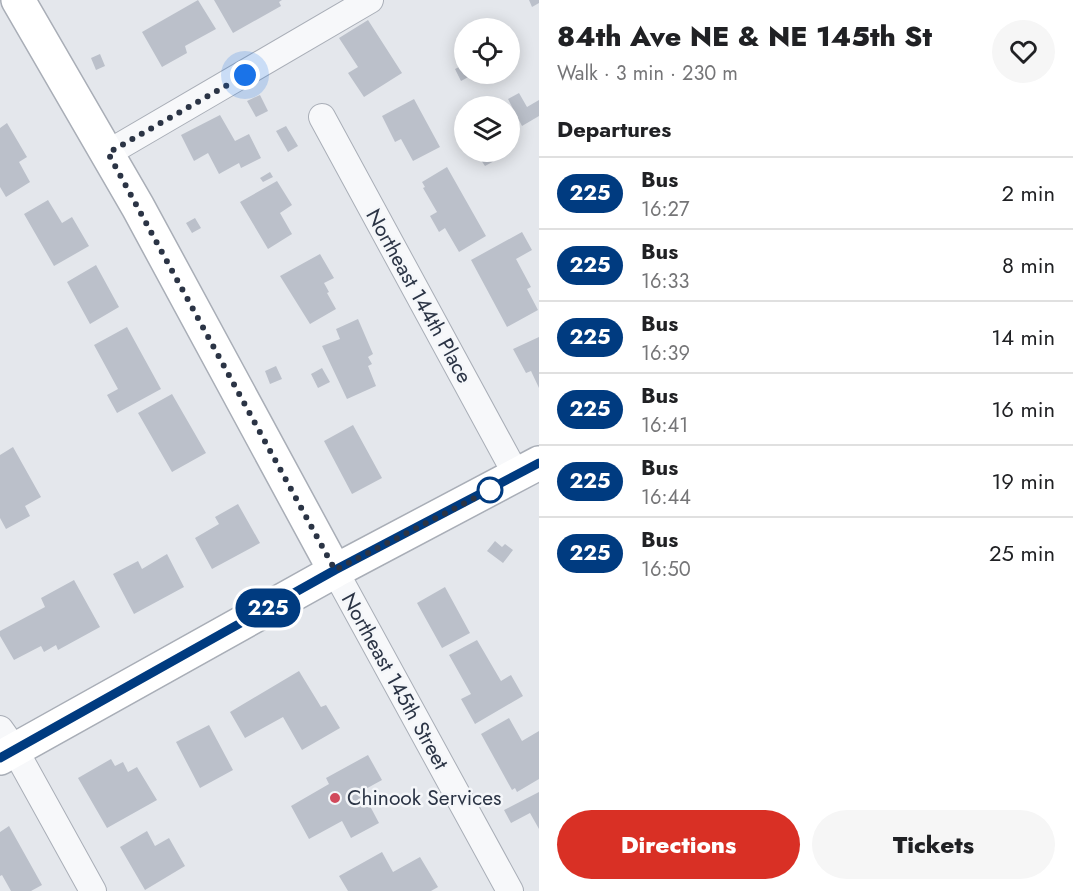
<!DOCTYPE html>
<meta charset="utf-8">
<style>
:root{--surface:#fff;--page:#f6f6f6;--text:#202124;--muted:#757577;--line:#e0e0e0;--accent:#d93025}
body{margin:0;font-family:Jost,sans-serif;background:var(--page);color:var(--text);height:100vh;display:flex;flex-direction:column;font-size:22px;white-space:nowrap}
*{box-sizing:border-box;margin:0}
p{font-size:20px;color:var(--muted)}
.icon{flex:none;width:33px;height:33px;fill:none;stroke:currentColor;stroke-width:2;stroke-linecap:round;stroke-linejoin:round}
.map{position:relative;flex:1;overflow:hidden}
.sheet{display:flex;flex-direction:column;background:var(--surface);width:534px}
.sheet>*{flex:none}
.badge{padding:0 12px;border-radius:20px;font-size:21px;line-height:39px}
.fabs{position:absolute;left:454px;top:18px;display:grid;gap:12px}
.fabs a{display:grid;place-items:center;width:66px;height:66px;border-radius:50%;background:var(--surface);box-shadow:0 3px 15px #0003;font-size:30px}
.you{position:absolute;width:30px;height:30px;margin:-15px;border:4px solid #fff;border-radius:50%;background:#1a73e8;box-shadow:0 0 0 9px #1a73e833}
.map>.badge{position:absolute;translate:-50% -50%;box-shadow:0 0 0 3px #fff}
h2{padding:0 18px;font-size:22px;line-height:54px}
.round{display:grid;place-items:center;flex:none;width:63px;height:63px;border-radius:32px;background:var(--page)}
.overview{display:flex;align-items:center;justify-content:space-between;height:102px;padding:0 18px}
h1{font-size:28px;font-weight:800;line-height:45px}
.button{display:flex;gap:12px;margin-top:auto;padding:12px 18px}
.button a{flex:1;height:69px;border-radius:36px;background:var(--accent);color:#fff;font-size:24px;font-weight:800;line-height:69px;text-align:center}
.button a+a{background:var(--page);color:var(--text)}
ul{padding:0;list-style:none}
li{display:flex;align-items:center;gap:18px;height:72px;padding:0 18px;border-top:2px solid var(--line)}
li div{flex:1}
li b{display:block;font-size:22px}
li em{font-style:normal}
li .badge{min-width:66px;font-weight:700;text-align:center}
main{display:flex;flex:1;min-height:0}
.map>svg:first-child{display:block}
.building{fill:#bbc0ca}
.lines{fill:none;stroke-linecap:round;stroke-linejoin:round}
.street-casing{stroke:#a9aeb7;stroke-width:28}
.secondary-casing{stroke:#a9aeb7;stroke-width:36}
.street{stroke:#f7f8fa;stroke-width:26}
.secondary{stroke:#fff;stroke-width:33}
.line-casing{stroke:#fff;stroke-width:14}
.line{stroke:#003b80;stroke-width:9}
.walk{stroke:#2b3445;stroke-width:6;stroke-dasharray:0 10.8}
.stop-dot{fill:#fff;stroke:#003b80;stroke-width:3}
.poi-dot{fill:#d1495b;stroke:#f4f6f9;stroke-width:2}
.labels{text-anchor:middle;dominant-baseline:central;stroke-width:5;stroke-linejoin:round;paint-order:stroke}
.street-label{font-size:21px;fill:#2b3445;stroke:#f4f6f9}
.poi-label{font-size:21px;fill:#2b3445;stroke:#f4f6f9;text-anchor:start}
</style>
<main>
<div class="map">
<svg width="539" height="891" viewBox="0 0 539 891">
<rect width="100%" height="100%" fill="#e4e7ec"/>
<path class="building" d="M198 0 216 29 185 46 187 53 162 67 142 32Z
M214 0H282L279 2 281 6 233 33Z
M529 0H539V3L532 7Z
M368 20 402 73 364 97 348 73 358 67 339 38Z
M100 54 105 66 96 70 91 58Z
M465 64V74H474L461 81 455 69Z
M519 93 527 107 539 100V116L522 126 508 99Z
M260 95 268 111 256 117 247 101Z
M414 99 440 147 413 161 401 139 395 142 382 116Z
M220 115 235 141 249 134 261 158 241 168 239 163 219 174 208 153 194 161 181 135Z
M7 123 27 157 19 162 30 182 6 197 0 187V128Z
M286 126 298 146 288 152 276 131Z
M481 152H491L496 160 485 166 477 154Z
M447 167 486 236 459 252 445 228 439 232 430 216 437 212 423 188 425 187 422 182Z
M270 172 273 177 263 182 260 178Z
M277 181 292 205 280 213 292 234 268 249 240 202Z
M48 200 62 223 72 217 89 246 54 266 24 214Z
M195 218 201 228 192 233 186 223Z
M522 232 532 250 516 259 531 287 527 289 538 310 507 327 471 260Z
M320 254 334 278 324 283 329 292 327 293 336 309 310 324 280 276Z
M96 265 119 307 90 324 67 282Z
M358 319 373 354 368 357 372 364 368 366 376 386 347 399 322 346 340 339 336 329Z
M127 327 161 389 117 413 107 395 118 389 94 345Z
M539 337V388L531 371 526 373 513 349Z
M276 366 282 379 270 384 265 371Z
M322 368 330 382 318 388 311 374Z
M172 394 206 453 172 472 138 413Z
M353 425 382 478 352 494 324 441Z
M13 447 41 497 25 506 30 516 6 529 0 518V455Z
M238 504 260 543 212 569 195 538 219 524 215 517Z
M495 541 502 547 505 544 513 550 503 563 487 551Z
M167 554 184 587 134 614 113 574 138 561 142 569Z
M74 580 100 627 58 650 56 645 44 652 41 646 14 660 0 636V631L45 607 41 598Z
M445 587 470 633 442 648 417 603Z
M477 640 501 681 511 675 523 696 475 724 461 699 471 694 449 655Z
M299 671 321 707 326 705 340 728 302 750 283 717 245 738 230 712Z
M509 718 522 741 539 731V779L517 792 515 788 512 790 481 734Z
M209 725 233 770 200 788 176 742Z
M368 755 382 780 362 791 379 823 351 838 342 821 309 839 291 806 329 784 326 778Z
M111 759 115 766 123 762 128 772 137 767 157 800 107 828 78 778Z
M539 792V829L530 813 511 823 504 810Z
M9 826 42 885 31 891H11L2 875 0 876V832Z
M147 831 155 846 169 838 185 866 145 890 120 847Z
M382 852 393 872 420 857 438 887 431 891H348L339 876Z"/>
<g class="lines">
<g class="street-casing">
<path id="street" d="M322 117 517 476
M108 153 370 0
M335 571 510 891
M0 729 15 750 93 891"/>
</g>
<g class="secondary-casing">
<path id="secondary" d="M18 0 138 207 335 571
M0 758 335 571 539 463"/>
</g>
<use href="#street" class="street"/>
<use href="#secondary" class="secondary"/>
</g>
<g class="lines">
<g class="line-casing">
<path id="line" d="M0 758 335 570 539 463"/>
</g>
<use href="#line" class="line"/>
<path class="walk" d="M245 75 108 153 335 570 498 486 490 490"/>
</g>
<circle class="stop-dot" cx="490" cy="490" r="12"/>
<circle class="poi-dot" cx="335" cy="798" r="6"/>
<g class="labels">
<g class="street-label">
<text transform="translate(419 296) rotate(61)">Northeast 144th Place</text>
<text transform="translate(395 681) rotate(61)">Northeast 145th Street</text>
</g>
<g class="poi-label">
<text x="347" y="798">Chinook Services</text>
</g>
</g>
</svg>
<div class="fabs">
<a><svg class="icon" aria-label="locate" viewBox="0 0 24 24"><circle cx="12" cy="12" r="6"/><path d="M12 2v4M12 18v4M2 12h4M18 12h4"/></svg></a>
<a><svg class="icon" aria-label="layers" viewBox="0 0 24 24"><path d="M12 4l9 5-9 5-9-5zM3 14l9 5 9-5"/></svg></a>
</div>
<div class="you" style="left:245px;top:75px"></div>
<b class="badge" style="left:268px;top:608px;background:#003b80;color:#fff">225</b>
</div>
<section class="sheet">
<div class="overview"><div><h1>84th Ave NE &amp; NE 145th St</h1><p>Walk · 3 min · 230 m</p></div><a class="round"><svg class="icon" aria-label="heart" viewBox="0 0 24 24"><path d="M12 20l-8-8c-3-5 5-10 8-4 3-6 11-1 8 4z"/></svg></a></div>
<h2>Departures</h2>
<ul>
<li><span class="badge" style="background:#003b80;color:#fff">225</span><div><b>Bus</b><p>16:27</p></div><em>2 min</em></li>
<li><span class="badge" style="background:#003b80;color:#fff">225</span><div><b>Bus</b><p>16:33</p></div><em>8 min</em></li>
<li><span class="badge" style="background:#003b80;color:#fff">225</span><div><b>Bus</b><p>16:39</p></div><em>14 min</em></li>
<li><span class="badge" style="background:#003b80;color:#fff">225</span><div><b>Bus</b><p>16:41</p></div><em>16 min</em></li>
<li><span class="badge" style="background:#003b80;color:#fff">225</span><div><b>Bus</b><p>16:44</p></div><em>19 min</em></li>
<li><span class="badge" style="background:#003b80;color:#fff">225</span><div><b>Bus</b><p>16:50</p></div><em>25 min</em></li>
</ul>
<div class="button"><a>Directions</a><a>Tickets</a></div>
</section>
</main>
